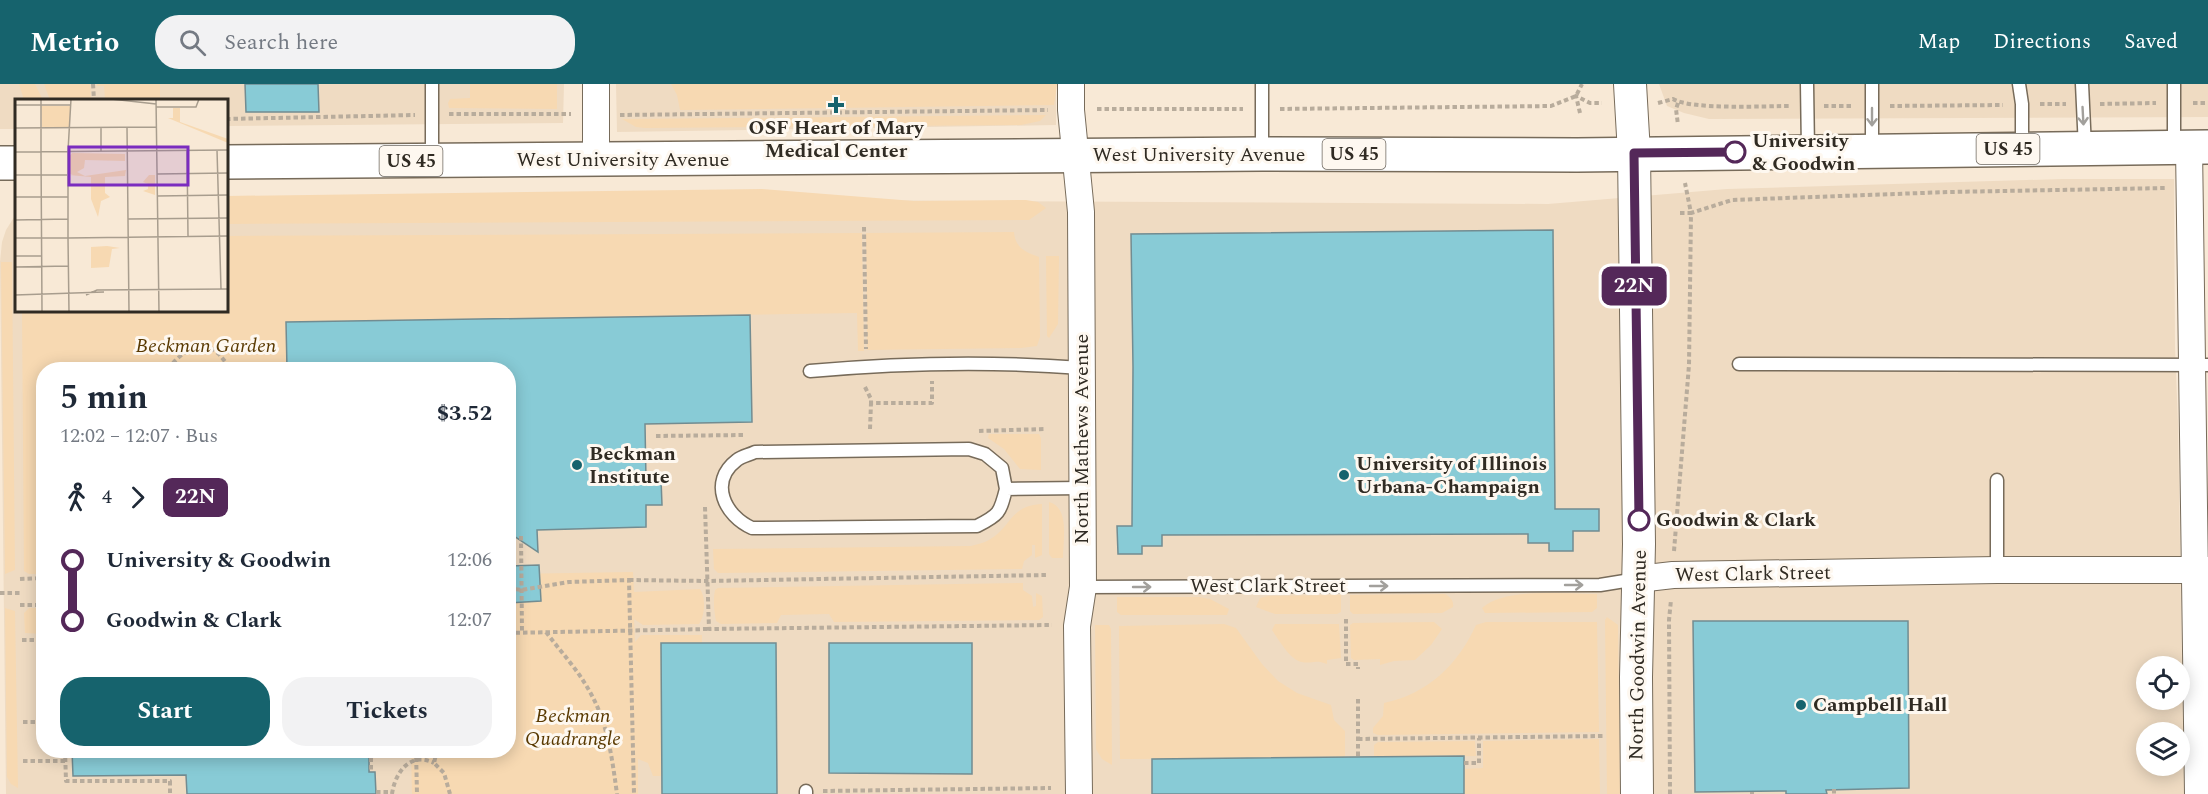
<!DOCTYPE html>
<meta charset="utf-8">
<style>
:root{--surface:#fff;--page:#f2f2f3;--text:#1f2937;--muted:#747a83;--accent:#16636d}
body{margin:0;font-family:Spectral,serif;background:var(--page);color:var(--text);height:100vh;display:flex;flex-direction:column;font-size:22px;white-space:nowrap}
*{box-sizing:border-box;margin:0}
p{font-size:20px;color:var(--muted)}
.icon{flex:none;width:33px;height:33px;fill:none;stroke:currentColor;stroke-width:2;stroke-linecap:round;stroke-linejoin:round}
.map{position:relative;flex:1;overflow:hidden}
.panel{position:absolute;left:36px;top:278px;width:480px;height:396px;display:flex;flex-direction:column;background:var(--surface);border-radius:24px;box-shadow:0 3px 15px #0003}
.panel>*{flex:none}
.badge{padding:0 12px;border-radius:9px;font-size:21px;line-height:39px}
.fabs{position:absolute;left:2136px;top:572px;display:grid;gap:12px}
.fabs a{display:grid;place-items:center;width:54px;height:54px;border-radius:50%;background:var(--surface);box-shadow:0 3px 15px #0003;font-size:30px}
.map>.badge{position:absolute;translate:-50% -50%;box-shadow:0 0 0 3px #fff}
.legs{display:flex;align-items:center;gap:9px;height:66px;padding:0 24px;font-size:20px}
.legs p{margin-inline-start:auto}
.overview{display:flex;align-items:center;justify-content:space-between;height:102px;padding:0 24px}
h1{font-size:33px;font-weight:700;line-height:45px}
.cta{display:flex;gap:12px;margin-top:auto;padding:12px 24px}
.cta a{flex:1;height:69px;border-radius:24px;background:var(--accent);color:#fff;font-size:24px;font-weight:700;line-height:69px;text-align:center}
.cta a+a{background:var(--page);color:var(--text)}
ul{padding:0 24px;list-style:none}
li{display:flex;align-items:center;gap:21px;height:60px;font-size:22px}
li i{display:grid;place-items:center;width:9px;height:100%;margin:0 8px;background:currentColor}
li i::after{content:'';width:15px;height:15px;margin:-8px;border:4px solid;border-radius:50%;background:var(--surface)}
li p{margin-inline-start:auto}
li:first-child i{background:linear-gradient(#0000 50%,currentColor 0)}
li:last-child i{background:linear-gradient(currentColor 50%,#0000 0)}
header{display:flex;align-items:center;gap:36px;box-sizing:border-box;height:84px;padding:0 30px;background:var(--accent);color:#fff}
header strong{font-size:28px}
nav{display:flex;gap:33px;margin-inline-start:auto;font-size:21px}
.search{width:420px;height:54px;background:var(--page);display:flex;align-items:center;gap:15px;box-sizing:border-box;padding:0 21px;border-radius:24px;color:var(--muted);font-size:22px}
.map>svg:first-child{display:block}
.built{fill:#efdbc2;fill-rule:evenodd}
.green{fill:#f7d9b2}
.building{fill:#88cbd6;stroke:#728c91;stroke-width:1.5}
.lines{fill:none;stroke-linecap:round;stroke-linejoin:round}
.service-casing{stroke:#776b5a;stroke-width:15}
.minor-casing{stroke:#776b5a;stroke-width:28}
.tertiary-casing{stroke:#776b5a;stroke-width:34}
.primary-casing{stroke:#776b5a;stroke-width:36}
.path{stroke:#b8ac9c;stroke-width:4;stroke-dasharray:4.5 3;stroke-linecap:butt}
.service{stroke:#fff;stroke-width:12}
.minor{stroke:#fff;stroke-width:26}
.tertiary{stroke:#fff;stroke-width:32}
.primary{stroke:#fff;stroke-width:33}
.oneway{stroke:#a2a09c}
.line-1-casing{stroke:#fff;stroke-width:14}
.line-1{stroke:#542859;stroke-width:9}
.poi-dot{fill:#16636d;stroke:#fef8f0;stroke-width:2}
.stop-1-dot{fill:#fff;stroke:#542859;stroke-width:3}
.labels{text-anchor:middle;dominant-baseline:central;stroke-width:6;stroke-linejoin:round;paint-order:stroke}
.shield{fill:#fef8f0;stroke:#6e6860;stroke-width:1.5}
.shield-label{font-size:18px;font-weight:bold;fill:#302b23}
.poi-label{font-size:20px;font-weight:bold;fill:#302b23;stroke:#fef8f0;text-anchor:start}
.stop-label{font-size:20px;font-weight:bold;fill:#302b23;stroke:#fef8f0;text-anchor:start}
.street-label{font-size:20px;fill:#302b23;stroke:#fef8f0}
.park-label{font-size:20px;font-style:italic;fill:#593900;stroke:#fef8f0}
.inset-road{fill:none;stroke:#a89d8e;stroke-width:1.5}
.view{fill:#7b2cbf;fill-opacity:0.15;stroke:#7b2cbf;stroke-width:3}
.inset-edge{fill:none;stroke:#302b23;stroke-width:3}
</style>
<header>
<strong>Metrio</strong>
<div class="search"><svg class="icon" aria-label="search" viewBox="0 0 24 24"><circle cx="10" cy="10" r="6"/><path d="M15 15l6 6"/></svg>Search here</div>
<nav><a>Map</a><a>Directions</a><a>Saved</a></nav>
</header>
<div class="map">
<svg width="2208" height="710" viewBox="0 0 2208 710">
<rect width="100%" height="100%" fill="#f8e9d6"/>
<path class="built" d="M0 0H564L563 39 227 42 226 16H16V45H0Z
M616 0H1056V41L617 48Z
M1659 0H2208V33L1709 35 1684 29 1667 22Z
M2063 95H2174L2175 262 2178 340 2184 710H6L0 178 2 158 6 146 16 130V226H226L227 113 1548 120 1727 105ZM44 285H508V666H44ZM2146 582H2180V615H2146ZM2146 648H2180V681H2146Z"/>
<path class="green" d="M19 0H35L43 16H24Z
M44 0H90L91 16H50Z
M97 0H160V16H98L105 15 104 2H97Z
M470 0H557V25L449 24 448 19 450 15 470 14Z
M671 0H1057L1054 21 680 26 677 11Z
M1046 31 1040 37 1021 41 645 44 636 43 622 35Z
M762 105 914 117 1026 116 1038 118 1046 124 1029 136 227 140V112Z
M1014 148C1015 164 1026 168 1039 173L1040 253 1037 262 1021 264 867 266 866 149Z
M862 149 864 267H858L857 229 286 238 287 285H44L43 490H29L24 487 22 227 226 226 227 152Z
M1046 172H1059L1058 240 1049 254 1047 252Z
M1 178H12L15 486 5 490Z
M989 350H1039L1041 354V386L1020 385 1004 365 988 354Z
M1049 418C1070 424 1063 456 1063 474H1052L1049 470Z
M1042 420V471L1035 474V461H1032V471L1024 477 1022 485 718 489 714 485 713 465 971 462C977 460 984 459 989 456 1013 442 1009 422 1042 420Z
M633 488 634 508 700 505C706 513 705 532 699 540L643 541 634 535 635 558 641 551H702V559L662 692H653L648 679 638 675V710H412L411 666H508L509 490Z
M1023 499V506L1032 512 1033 523 1036 522V509L1042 512 1043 533 1039 536 834 538 829 530 781 531 777 539 721 540 716 537C714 527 713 516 715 506L718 504Z
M1445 510C1450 513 1454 516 1453 523L1442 529 1353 530 1350 527V511Z
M1597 510V524L1592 528 1485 529 1482 524C1505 503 1566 510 1597 510Z
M1341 511V528L1337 530H1275L1256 523 1260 514 1268 512Z
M1117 513H1199L1210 515 1229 525 1227 531H1121L1117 528Z
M5 524 15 527 18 704 11 700 7 693Z
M29 524H43V550L25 549 24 529Z
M1607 533 1618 541 1620 710H1607L1605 536Z
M1434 538 1442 545 1431 561 1415 576 1394 577 1380 581V575L1354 576 1351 574 1350 541 1353 539Z
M1486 538H1597L1599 648 1378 651 1373 649V644L1383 632 1384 619C1427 610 1458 581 1476 541Z
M1224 540 1236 544 1262 580 1278 597 1297 609 1331 621 1334 636 1345 647V674L1120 675 1119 542Z
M1275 540H1339L1341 574 1327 576V580C1315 575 1312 580 1302 578 1290 576 1279 556 1272 546Z
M1095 541H1109L1111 545 1112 681 1102 675 1096 665Z
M1599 655 1600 710H1464V685L1483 684V657Z
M1475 657 1476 672 1374 673V661L1378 658Z"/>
<path class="building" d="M245 0H318L319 28H246Z
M1553 146 1555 425H1599V447H1573V467H1549V459H1528V450L1162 451V462H1142V470H1118L1117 442H1132L1133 283 1131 150Z
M750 231 752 338 645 340 646 396 661 395 662 421H646V443L537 446 538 468 508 448V285H287L286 238Z
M539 481 541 517 508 519V482Z
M1693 537H1908L1909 704 1826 706 1827 710H1786V707L1695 708Z
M661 559H776L777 710H662Z
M829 559H972V690L829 689Z
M72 666H369V688H375L376 710H187L186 691 73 692Z
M1464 672V710H1152V675Z"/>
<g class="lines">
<g class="service-casing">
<path id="service" d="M432 0V76
M1807 0 1808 66
M2019 0 2022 20V64
M2082 0 2085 64
M2174 62V0
M1872 65V0
M1262 69V0
M1739 280 2208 281
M810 287C900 279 992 277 1082 284
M1997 396V486
M1006 405C1000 429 999 431 977 442L752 444C725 432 708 398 737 376 742 372 749 371 755 368L969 365 985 370 1002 384 1006 405 1082 404
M1083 503 1600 501 1637 495
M806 707V710"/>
</g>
<g class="minor-casing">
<path id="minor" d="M1071 0V26L1081 128 1083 503 1077 542 1079 710
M2189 63 2198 710
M596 76V0
M1638 495 1673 491 1997 486H2208"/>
</g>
<g class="tertiary-casing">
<path id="tertiary" d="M1630 0 1634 69 1639 460 1636 593 1637 710"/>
</g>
<g class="primary-casing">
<path id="primary" d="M226 78 1262 70 1577 71 2208 63
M0 79H16"/>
</g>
<path class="path" d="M93 0 94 16
M1658 19 1673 15C1691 26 1765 22 1790 22
M1678 19 1676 25 1678 41
M2193 19H2208
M2040 20H2066
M2100 20 2156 19
M1824 22H1853
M1890 22 2003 21
M1097 25H1243
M1280 25 1551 22 1576 12 1582 0
M1580 29 1576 12 1590 19H1602
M449 30H571
M620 31 1048 26
M226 35 415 31
M1680 129H1691L1685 99
M864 143 866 265
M168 285C179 271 188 265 205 260L219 270 231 285
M865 303 871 315V319H932V297
M870 345 871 319
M979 347 1044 345
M656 352 744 351
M705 423 709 545 1052 541
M521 452 522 548
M1674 467 1689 281 1691 129 1732 116 1949 108 2166 104
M20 495 44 494
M629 496 708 497 1046 491
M508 504 521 506 569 498 629 496 634 710
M0 509H20
M20 521H44
M1346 535V580H1358V585
M546 548C561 568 578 586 590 608 608 640 612 674 617 710
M508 549 709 545
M22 556H44
M1358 615V673
M23 638H44
M1358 655 1603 652
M65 666 66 697H170V710
M371 666V686
M416 666 417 710
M437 666 434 679 444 689 450 710
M23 677H65
M1464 679H1479V654
M1834 705V710
M823 707 1051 704
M376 708H393
M1752 708V710
M392 710C395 688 411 667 434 679
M1670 710 1669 536 1671 516"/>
<use href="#service" class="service"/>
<use href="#minor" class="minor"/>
<use href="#tertiary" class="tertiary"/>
<use href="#primary" class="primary"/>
</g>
<defs><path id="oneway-shaft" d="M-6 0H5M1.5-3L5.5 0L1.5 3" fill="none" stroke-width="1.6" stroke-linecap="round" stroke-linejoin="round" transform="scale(1.5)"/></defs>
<g class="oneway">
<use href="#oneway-shaft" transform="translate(2083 32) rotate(87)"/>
<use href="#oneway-shaft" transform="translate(1872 33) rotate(90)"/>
<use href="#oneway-shaft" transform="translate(1574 501)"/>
<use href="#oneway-shaft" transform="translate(1379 502)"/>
<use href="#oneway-shaft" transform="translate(1142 503)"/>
</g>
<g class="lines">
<g class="line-1-casing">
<path id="line-1" d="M1639 436 1634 69 1735 68"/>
</g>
<use href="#line-1" class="line-1"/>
</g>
<g class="poi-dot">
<path d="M833 12h6v6h6v6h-6v6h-6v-6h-6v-6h6z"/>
<circle cx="577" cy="381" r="6"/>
<circle cx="1344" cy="391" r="6"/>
<circle cx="1801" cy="621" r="6"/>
</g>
<g class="stop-1-dot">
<circle cx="1735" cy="68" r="10"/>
<circle cx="1639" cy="436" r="10"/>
</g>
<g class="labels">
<g class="shield">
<rect x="1976.5" y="50" width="63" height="30" rx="4.5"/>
<rect x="1322.5" y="55" width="63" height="30" rx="4.5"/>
<rect x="379.5" y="62" width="63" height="30" rx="4.5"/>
</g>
<g class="shield-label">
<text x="2008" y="65">US 45</text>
<text x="1354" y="70">US 45</text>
<text x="411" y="77">US 45</text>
</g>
<g class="poi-label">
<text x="836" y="44" text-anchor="middle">OSF Heart of Mary<tspan x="836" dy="23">Medical Center</tspan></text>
<text x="589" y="370">Beckman<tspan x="589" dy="23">Institute</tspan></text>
<text x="1356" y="380">University of Illinois<tspan x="1356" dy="23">Urbana-Champaign</tspan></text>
<text x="1813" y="621">Campbell Hall</text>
</g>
<g class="stop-label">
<text x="1752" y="57">University<tspan x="1752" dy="23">&amp; Goodwin</tspan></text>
<text x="1656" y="436">Goodwin &amp; Clark</text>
</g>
<g class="street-label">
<text x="1199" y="71">West University Avenue</text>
<text x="623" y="76">West University Avenue</text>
<text transform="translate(1082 355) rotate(-90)">North Mathews Avenue</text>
<text transform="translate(1753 490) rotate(-1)">West Clark Street</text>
<text x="1268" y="502">West Clark Street</text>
<text transform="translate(1638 571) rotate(-89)">North Goodwin Avenue</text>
</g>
<g class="park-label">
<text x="206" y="262">Beckman Garden</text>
<text x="573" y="632">Beckman<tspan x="573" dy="23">Quadrangle</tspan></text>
</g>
</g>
<g transform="translate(15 15)">
<rect width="213" height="213" fill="#f8e9d6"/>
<path d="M26 7H55V28H27ZM158 9H165V23L213 40V44L153 19H158ZM57 54 110 55V62L70 61 69 69 62 73 70 77 111 71 110 77 90 78V94L95 98 86 102 83 118 76 100V78L54 76 58 75H54V58ZM134 76H140V96L128 92 133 90V85L128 83ZM92 147 105 149 97 150 94 168 76 169V148Z" fill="#f7d9b2"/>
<path class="inset-road" d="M26 0V29M96 0 141 5M141 0 144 213M0 6H56M141 8H181L184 0M112 28 114 213M0 29 142 28M26 29V53M86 29V52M172 51 173 137M202 51 206 190M53 52 56 0M0 53 213 51M26 53 27 213M142 75 213 74M0 76H52M142 97 213 96M0 98H53M113 120 213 119M0 121 53 120M0 139H53V52M0 157H26M0 168 54 167M0 196 89 193M71 196 82 191 213 190M54 213 53 139 213 137"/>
<path class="view" d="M54 48H173V86H54Z"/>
<rect width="213" height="213" class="inset-edge"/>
</g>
</svg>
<div class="fabs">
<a><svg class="icon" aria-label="locate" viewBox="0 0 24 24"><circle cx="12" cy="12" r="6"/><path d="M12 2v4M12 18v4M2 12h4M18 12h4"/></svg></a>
<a><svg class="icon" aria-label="layers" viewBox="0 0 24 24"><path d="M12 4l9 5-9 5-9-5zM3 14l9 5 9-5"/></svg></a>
</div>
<b class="badge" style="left:1634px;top:202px;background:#542859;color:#fff">22N</b>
<section class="panel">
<div class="overview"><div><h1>5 min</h1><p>12:02 – 12:07 · Bus</p></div><b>$3.52</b></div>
<div class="legs"><svg class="icon" aria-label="walk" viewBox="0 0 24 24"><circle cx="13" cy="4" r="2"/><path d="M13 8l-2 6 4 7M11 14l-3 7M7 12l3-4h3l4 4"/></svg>4<svg class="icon" aria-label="forward" viewBox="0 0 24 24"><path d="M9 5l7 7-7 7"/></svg><b class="badge" style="background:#542859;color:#fff">22N</b></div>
<ul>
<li><i style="color:#542859"></i><b>University &amp; Goodwin</b><p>12:06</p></li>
<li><i style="color:#542859"></i><b>Goodwin &amp; Clark</b><p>12:07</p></li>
</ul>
<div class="cta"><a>Start</a><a>Tickets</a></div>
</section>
</div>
